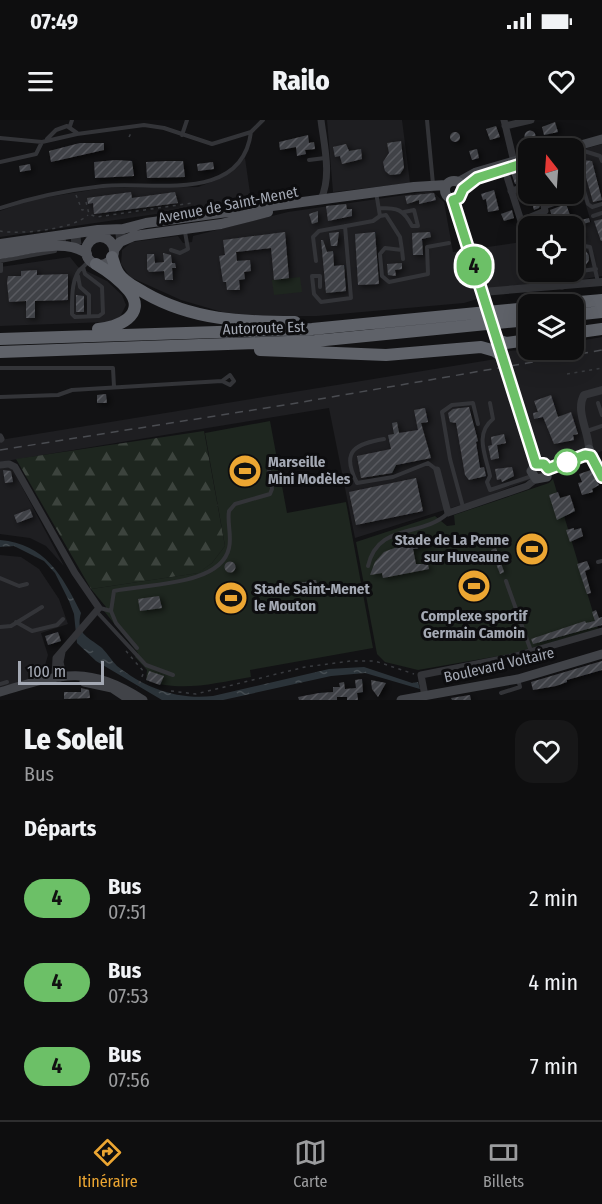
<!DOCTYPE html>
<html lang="fr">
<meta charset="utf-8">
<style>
:root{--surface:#0e0e0f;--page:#171718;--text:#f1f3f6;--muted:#9b9c9e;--line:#2e2e2f;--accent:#eca632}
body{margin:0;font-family:"Fira Sans Condensed",sans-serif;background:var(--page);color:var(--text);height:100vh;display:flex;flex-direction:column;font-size:22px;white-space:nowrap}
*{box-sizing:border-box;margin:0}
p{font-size:20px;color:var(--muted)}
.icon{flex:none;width:33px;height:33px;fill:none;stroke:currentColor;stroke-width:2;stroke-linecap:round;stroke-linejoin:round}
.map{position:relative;height:580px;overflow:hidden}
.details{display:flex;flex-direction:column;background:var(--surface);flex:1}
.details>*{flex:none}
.badge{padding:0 12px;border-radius:20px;font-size:21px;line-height:39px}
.needle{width:39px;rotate:343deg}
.tools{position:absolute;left:518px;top:18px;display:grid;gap:12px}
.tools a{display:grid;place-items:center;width:66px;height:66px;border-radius:12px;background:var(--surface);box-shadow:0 6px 24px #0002,0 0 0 2px var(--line);font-size:30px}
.scale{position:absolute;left:18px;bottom:15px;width:86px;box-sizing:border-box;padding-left:6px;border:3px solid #a4a9b4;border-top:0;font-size:16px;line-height:21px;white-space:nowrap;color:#a4a9b4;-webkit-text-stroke:4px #0d0d0f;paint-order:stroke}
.map>.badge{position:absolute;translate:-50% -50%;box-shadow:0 0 0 3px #fff}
h2{padding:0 24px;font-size:22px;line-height:54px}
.round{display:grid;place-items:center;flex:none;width:63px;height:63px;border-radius:18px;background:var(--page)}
.summary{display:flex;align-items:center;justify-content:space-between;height:102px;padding:0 24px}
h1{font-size:28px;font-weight:800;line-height:45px}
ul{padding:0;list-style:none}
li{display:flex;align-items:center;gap:18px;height:84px;padding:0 24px}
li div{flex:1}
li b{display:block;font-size:22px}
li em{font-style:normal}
li .badge{min-width:66px;font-weight:700;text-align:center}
.status{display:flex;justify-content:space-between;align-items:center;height:42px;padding:0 30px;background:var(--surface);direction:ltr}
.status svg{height:16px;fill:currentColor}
header{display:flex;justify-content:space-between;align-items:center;height:78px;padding:0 24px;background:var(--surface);font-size:27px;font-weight:800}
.menu{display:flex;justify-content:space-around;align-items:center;height:84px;border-top:2px solid var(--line);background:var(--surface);font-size:16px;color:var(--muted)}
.menu a{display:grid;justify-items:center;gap:3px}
.menu .on{color:var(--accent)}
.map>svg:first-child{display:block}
.built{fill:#1e1e21}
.forest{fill:url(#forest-firs)}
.pitch{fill:#1e261f}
.water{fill:url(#water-ripples)}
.building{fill:url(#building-hatch);filter:url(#shadow)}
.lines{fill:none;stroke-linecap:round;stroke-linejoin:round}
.primary-tunnel{stroke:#2f3034;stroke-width:10;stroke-dasharray:10 5;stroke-linecap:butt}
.path{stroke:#393b3f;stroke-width:1.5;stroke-dasharray:3 4.5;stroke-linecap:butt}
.service{stroke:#333438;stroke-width:4}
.minor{stroke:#333438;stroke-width:7}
.tertiary{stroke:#333438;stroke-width:8}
.secondary{stroke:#414348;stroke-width:9}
.primary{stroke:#4f5157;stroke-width:10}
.motorway{stroke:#5f6269;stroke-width:12}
.rail{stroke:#4a4c51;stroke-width:1.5;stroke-dasharray:8 6;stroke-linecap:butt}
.secondary-bridge{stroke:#414348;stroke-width:9}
.primary-bridge{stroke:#4f5157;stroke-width:10}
.line-casing{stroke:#fff;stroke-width:14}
.line{stroke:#6cc067;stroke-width:9}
.stop-dot{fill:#fff;stroke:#6cc067;stroke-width:3}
.labels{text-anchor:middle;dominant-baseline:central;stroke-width:6;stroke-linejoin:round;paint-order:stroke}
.street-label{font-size:15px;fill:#a4a9b4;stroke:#0d0d0f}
.poi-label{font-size:15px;font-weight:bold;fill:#a4a9b4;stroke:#0d0d0f;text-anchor:start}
</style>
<div class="status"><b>07:49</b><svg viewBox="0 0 49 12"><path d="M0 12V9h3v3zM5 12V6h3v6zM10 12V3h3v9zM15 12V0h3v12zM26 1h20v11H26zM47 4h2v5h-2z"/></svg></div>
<header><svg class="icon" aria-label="menu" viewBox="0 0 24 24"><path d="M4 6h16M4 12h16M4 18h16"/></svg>Railo<svg class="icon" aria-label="heart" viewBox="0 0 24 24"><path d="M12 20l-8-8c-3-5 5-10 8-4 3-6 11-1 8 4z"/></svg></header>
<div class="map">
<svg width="602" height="580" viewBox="0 0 602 580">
<defs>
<pattern id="forest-firs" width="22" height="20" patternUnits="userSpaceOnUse" patternTransform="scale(1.5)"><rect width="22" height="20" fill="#1e261f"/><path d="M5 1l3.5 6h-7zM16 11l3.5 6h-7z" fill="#3c433d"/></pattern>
<pattern id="water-ripples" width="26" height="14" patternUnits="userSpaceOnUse" patternTransform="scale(1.5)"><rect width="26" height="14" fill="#2b3339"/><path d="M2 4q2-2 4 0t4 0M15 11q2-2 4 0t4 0" fill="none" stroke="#474e53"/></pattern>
<pattern id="building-hatch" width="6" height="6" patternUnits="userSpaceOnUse" patternTransform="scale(1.5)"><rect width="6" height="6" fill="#414247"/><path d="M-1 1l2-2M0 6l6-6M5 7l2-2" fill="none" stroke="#595a5f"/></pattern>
<filter id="shadow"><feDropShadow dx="3" dy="2" stdDeviation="3" flood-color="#0009"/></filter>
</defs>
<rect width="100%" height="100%" fill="#121214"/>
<path class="built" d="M327 0H402L410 63 333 72Z
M602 24V156L494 174 464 183 317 196H253L222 192 181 180 130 157 121 144 122 130 132 122 178 116 183 123 192 122 193 116 288 92 432 71 444 82 453 132 528 121V152H573V108L591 102 573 43V32Z
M245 38 251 80 0 117V91L30 80 103 68 198 67 219 59Z
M70 137 78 147 107 161 122 175 126 185 120 197 107 202 0 206V147Z
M602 217V331L483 378 355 418 329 288 0 342V320L496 239 503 256 510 254 505 238 509 231 528 229 573 230V222Z
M0 348H12L64 446 46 426 30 418 0 414Z
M0 435 21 437 39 449 59 479 68 504 41 513 48 535 42 556 0 568Z"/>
<path class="forest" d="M204 311 225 426 212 443 199 453 91 469 16 339Z"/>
<path class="pitch" d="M300 157 302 172 274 175 272 160Z
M270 301 287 393 346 382 373 528 250 550 251 557C215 563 181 573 146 560L147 550 135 537 138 533 104 491 106 487 91 469 198 453 212 443 225 426 205 313Z
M553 359 598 509 510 534 418 550 385 542 377 534 356 422 435 396 447 406 455 405 454 395 549 363Z"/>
<path class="water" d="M0 420C45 424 62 455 81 493 75 514 88 517 102 528 108 534 112 541 117 546 145 568 177 580 213 576L329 549 364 547 412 563 418 562 420 569 365 553 331 556 223 580H162L96 541 77 523 74 494 69 481 55 453 44 441 14 426 0 427Z"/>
<path class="building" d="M555 2 558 12 544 15 542 7Z
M496 6 500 17 490 20 486 9Z
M524.5 16a5.5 5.5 0 1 1 11 0a5.5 5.5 0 1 1-11 0Z
M450 17a5 5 0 1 1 10 0a5 5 0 1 1-10 0Z
M308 15 309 23 314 22 315 29 305 30 306 34 297 36 296 27 280 30 279 22Z
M401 21 404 48 400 54 390 55 385 51 383 42 389 33 387 23Z
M80 23H104V30L51 42 49 31Z
M346 24 349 31 361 29 362 39 342 44 340 36 335 37 333 27Z
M477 29 479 38 472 40 469 31Z
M116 40 132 41 134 56 95 58 94 42Z
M581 40 592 41 602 80 593 82Z
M167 41H183L185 57 147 58 146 42Z
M213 42 214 49 198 51 197 44Z
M30 44 31 50 20 52 19 46Z
M528 46V60L515 64 511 52Z
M494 70 499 90 488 92 486 79 483 80 481 74Z
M131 72 132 78 175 72 178 83 94 94 93 83 88 84 87 78Z
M528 72V74H561L542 81 539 88 534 90 531 79 521 81 519 75Z
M434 73 436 80 419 84V80L407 84 405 76Z
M346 84 347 89H352V96L328 101 326 86Z
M566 84 570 95 552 97 550 90Z
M512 90 514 98 504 101 501 94Z
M318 91V102L312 104 309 94Z
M589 98 590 102 580 105 584 118 573 120 574 102Z
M602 99V121H601L594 101Z
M285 112 289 158 274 160 271 128 236 132 237 141 250 140 251 151 244 152 245 159 239 160 240 170H227L226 162H223L219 136 225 135 223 120Z
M339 112 337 126H331L329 113Z
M375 112 379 164 358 165 355 114Z
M430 112 431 117 422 119 423 135H413L412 113Z
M321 120H323L327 132 333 131 334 146 344 145 346 171 326 173Z
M573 138a8 8 0 1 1 16 0a8 8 0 1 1-16 0Z
M163 133 171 135 172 143H175L176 148H172L173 160H165L164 151 149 152 147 149V134H154L155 143 164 142Z
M402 143V149L395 150 396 156 388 155 387 144Z
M37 150V155L68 154V180L35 181V198H26V181L9 182 7 162 8 156H21V151Z
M76 175 84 176V192H76Z
M106 274 107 283H97V275Z
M551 275 558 297 571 292 578 314 573 315 574 320 554 324 543 297 534 299 533 293 538 292 534 281Z
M469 287 478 321 476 322 480 348 484 347 486 356 469 360 465 355 456 303 450 302 448 293 453 289Z
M425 288 428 302 421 303 431 338 396 345 392 353 361 358 357 336 391 329 388 315 394 314 392 303 397 302 399 313 418 310 414 290Z
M504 314 506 323 497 325 499 338 491 340 488 326 492 325 491 317Z
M512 347 514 356 502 362 501 359 497 360 495 349Z
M3 350 11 351 13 362 5 363Z
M591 350 599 365 592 369 593 372 582 375 578 363 582 362 579 354Z
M416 358 423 391 356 405 349 372Z
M558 372 560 378 570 375 575 391 557 400 549 375Z
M30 389 33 397 17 403 14 395Z
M574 408V410L581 408 583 416 570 422 566 410Z
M423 417H429L430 426 413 429 416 444H428L429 449 383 458 382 453 370 455 375 442 384 432Z
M496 428 504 452 500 454 491 430Z
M587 441 590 449 585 451 591 473 587 474 577 444Z
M224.5 447a5.5 5.5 0 1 1 11 0a5.5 5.5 0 1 1-11 0Z
M316 460 317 464 275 472 274 468Z
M159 476 162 488 140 491 138 479Z
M596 490 599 498 602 497V505L533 524 531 519 585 501 586 503 595 501 592 492Z
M58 512 61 521 48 525 45 516Z
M602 541V550L567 560V562L556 566 533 570 531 562Z
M149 551 164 556 160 565 146 560Z
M362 559 363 572 357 573 358 580H347V577H337V580H299L298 577 319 573 333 572V567H340L339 563 344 562 345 569 356 568 355 560Z
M371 560 386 563 378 577 372 569Z
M81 568 89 570 90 578 64 579V572H81Z
M470 575 471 580H452L451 578Z"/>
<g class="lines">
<path class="primary-tunnel" d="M56 122 131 113"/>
<path class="path" d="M129 17 132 11
M515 55 526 53 528 56
M76 75 82 90 87 89
M86 82 89 94 97 97 192 83
M0 111C20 115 74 109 88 95
M567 254 602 248
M126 531 144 552 137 568
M171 571 196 574 305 547 351 541H375L414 554"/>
<path class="service" d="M427 0 433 64
M70 6 72 0
M182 15 187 0
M0 18 42 22 77 14 144 5 164 8 212 24 251 12 263 0
M47 19 56 10 67 6 77 13
M580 26 584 31 600 36 602 41
M309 40 325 38
M0 42 36 34 42 22
M575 42 588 84 592 87 602 84
M0 88C34 77 68 70 103 66 152 61 242 84 251 12
M379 88C398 88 403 89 412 106H418L414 90 404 92
M380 96 386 95 400 117 402 130 385 128 380 134 382 156 389 162 428 154 427 127 449 123
M593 96 602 93
M573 124 590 127 598 162
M171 130 180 133 188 129 185 112
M402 130 403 139
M0 141 55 131
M1 141V151
M316 141 313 117 319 111 373 101 380 96 376 72
M83 147 85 154 102 167 103 193 99 196 75 197 72 194C72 179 71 155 83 147Z
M83 147 90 140
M581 151 596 149
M78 156 80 167 89 175V196
M320 167V156H312L314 174 321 182 351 178 345 106
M0 248H113L114 267
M0 277 58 275 72 270 222 261 230 265 234 261 230 255 222 261
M490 283 493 299C474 314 486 336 490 356L487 362 490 370 532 356
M598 283 602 295
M587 311 602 306
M384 319C356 324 340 330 357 363L393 357 428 343 437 350
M463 387 450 339 442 292 452 285 473 283 478 304
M598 442 602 441
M368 446C378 402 422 418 448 393
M0 458 19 466 27 464
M506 461 531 531
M100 488 111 491 114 471C145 464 221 466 229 428 232 416 227 403 229 391L235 384 270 374 272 369 269 350
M111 491 116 503 137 528
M97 492 146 545 173 555
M16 502 32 511 57 505 63 499
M0 507 11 506 42 487
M0 564 7 562
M501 573 520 567 518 559"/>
<path class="minor" d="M321 0C324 25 332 56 321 79
M504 0 515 46
M505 6 531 0
M503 44 528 123
M511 71 528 66
M528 108 526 99 545 91 544 86 567 78V74
M536 152 539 167
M561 152 562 166
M0 317 1 319
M0 345 9 344 15 347 75 453 99 488 56 538 55 557
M437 350 448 393 527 366 536 359
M60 558 63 556 60 542 62 532
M425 576 421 555 512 537 602 511"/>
<path class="tertiary" d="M482 172 602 162
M589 329C589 312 575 291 584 275L602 270"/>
<path class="secondary" d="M570 28 602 19
M458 62 476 52 528 37
M510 265 536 344
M589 329 602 357
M536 344 531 351 536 359 547 357 548 349
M548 349 585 335
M84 562 112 568 130 580
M0 572C61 554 86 544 143 580
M401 580 518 559 602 534"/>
<path class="primary" d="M445 70a9 9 0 1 1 18 0a9 9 0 1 1-18 0Z
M453 80 484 177
M86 131a14 14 0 1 1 28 0a14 14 0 1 1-28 0Z
M0 124 98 110 123 109 146 103 414 67 446 65
M114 130 120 122 134 116 221 104 268 92
M0 134C25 131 66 117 87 134"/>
<path class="motorway" d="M112 137C114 142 115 149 119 154 125 163 136 167 145 173 192 200 242 202 295 202
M96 144C108 151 120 160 129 171 148 195 117 208 98 209
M557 184 602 180
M573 195 602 192
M573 213 602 209
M0 219 312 209 528 188
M498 220 506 223 528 220
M260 230 386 235 481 227 495 231 502 236
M0 232 315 221 528 200"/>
<path class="rail" d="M0 330 291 284 602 230"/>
<path class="secondary-bridge" d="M502 236 510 265"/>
<path class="primary-bridge" d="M484 177 497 218"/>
</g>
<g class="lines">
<g class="line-casing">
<path id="line" d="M528 42 477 58 463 69 459 78 453 80 536 344H544L548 349 585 335 591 336 602 357"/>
</g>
<use href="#line" class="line"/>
</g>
<defs>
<g id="stadium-disc" transform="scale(1.725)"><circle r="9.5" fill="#eca632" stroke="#0d0d0f"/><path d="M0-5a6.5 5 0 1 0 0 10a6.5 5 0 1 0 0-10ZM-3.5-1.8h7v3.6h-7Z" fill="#111"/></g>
</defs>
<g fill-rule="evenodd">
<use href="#stadium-disc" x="245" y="351"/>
<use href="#stadium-disc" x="532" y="429"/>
<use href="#stadium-disc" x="474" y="466"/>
<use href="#stadium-disc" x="231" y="478"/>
</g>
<circle class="stop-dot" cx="567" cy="342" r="12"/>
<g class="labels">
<g class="street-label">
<text transform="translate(228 85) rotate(-11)">Avenue de Saint-Menet</text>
<text transform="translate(264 208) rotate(-2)">Autoroute Est</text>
<text transform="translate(499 545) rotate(-13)">Boulevard Voltaire</text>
</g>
<g class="poi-label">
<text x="268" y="342">Marseille<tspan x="268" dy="17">Mini Modèles</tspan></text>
<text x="509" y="420" text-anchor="end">Stade de La Penne<tspan x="509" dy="17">sur Huveaune</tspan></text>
<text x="254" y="469">Stade Saint-Menet<tspan x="254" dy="17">le Mouton</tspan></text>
<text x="474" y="496" text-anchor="middle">Complexe sportif<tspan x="474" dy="17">Germain Camoin</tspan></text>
</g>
</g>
</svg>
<div class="tools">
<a><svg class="needle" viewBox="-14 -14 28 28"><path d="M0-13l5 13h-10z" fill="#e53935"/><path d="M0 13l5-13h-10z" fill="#9b9c9e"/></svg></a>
<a><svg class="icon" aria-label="locate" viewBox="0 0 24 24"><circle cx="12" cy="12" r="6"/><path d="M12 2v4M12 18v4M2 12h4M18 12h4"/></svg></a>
<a><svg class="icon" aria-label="layers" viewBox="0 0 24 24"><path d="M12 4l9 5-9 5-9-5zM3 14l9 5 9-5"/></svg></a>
</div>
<div class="scale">100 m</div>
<b class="badge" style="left:474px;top:146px;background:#6cc067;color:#111">4</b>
</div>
<section class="details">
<div class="summary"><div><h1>Le Soleil</h1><p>Bus</p></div><a class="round"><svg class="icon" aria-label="heart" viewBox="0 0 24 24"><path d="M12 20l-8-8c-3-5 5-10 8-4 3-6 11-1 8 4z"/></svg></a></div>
<h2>Départs</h2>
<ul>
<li><span class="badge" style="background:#6cc067;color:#111">4</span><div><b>Bus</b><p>07:51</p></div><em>2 min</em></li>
<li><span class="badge" style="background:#6cc067;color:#111">4</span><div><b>Bus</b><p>07:53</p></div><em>4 min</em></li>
<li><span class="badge" style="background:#6cc067;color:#111">4</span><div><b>Bus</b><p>07:56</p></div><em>7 min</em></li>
</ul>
</section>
<nav class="menu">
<a class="on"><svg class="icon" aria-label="directions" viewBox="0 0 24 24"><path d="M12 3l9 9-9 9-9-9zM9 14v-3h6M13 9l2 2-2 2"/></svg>Itinéraire</a>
<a><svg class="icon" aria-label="map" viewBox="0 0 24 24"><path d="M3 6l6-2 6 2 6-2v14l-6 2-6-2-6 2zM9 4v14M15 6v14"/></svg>Carte</a>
<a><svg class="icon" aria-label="tickets" viewBox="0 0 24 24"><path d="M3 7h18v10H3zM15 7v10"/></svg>Billets</a>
</nav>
